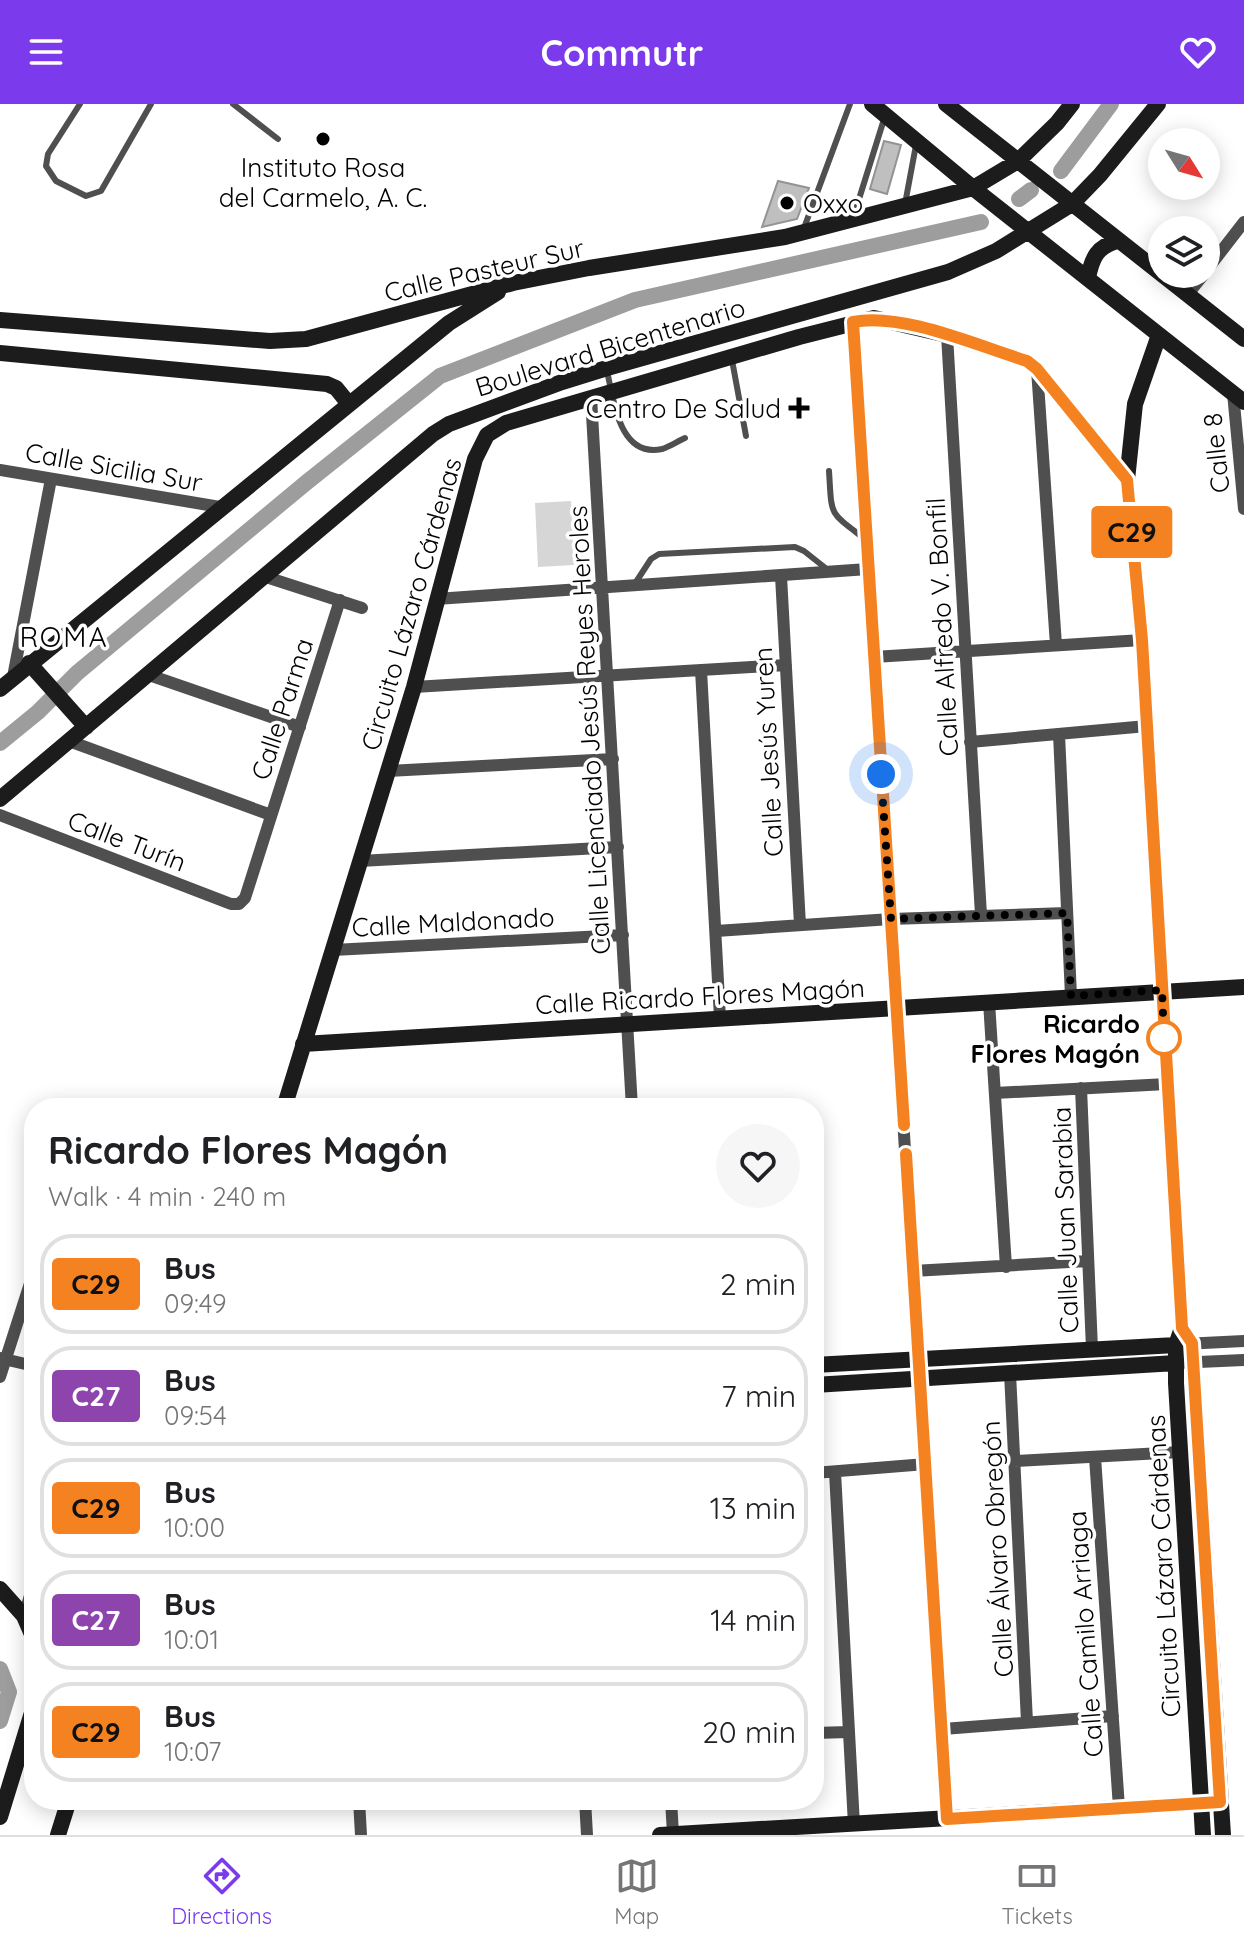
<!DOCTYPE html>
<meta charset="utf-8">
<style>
:root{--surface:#fff;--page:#f6f6f6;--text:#202124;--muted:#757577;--line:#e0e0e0;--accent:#7c3aed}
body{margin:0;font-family:Quicksand,sans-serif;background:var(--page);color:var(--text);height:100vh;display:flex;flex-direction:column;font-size:30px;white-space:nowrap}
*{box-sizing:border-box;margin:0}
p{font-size:26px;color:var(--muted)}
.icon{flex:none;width:44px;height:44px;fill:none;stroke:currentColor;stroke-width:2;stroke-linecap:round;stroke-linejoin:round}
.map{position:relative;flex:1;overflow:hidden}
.panel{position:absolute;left:24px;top:994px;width:800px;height:712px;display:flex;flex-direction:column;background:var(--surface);border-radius:32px;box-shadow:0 4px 20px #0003}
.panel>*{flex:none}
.badge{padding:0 16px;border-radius:6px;font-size:28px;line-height:52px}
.needle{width:52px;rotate:127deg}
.controls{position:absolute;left:1148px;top:24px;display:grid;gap:16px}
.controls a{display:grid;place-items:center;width:72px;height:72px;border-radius:50%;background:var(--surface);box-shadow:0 4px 20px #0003;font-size:40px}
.you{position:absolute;width:40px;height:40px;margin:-20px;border:6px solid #fff;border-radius:50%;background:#1a73e8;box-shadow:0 0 0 12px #1a73e833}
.map>.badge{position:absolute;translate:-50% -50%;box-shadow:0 0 0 4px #fff}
.round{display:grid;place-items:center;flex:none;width:84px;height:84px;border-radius:42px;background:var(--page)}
.headline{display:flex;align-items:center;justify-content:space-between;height:136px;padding:0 24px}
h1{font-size:38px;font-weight:700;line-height:60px}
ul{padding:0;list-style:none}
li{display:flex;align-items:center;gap:24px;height:100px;margin:0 16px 12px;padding:0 8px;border:4px solid var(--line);border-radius:32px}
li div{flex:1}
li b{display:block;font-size:30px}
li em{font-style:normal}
li .badge{min-width:88px;font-weight:700;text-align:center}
header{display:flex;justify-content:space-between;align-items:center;height:104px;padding:0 24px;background:var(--accent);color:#fff;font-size:36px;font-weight:700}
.tabs{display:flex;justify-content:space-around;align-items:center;height:112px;border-top:2px solid var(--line);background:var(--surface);font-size:22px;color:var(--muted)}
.tabs a{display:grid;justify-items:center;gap:4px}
.tabs .on{color:var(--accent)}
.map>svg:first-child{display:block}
.green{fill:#d6d6d6}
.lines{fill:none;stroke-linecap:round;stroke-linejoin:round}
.canal{stroke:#9d9d9d;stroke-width:16}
.building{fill:#bfbfbf;stroke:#939393;stroke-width:2}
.lane{stroke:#4f4f4f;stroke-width:6}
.street{stroke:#4f4f4f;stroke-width:12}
.secondary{stroke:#1c1c1c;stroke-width:16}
.line-casing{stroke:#fff;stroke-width:18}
.line{stroke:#f58220;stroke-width:12}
.walk{stroke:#000;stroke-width:8;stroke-dasharray:0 14.4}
.poi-dot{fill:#000;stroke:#fff;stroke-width:3}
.stop-dot{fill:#fff;stroke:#f58220;stroke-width:4}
.labels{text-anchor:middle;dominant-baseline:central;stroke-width:7;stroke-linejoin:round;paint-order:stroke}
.poi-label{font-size:26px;fill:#000;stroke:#fff}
.street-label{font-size:26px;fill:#000;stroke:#fff}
.stop-label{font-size:26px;font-weight:bold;fill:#000;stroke:#fff;text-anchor:end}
.neighbourhood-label{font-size:28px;letter-spacing:2px;fill:#000;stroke:#fff}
</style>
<header><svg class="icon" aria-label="menu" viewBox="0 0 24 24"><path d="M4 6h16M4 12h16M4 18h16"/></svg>Commutr<svg class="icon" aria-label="heart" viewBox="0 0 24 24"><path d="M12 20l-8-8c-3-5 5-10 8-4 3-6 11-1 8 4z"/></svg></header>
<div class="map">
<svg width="1244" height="1731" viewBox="0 0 1244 1731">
<rect width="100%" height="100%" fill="#fff"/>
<path class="green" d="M571 397 574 461 538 463 535 399Z"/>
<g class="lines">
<path class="canal" d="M1061 67 1111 0
M1019 95 1031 86
M0 639 38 608 77 569 307 378 440 272 635 196 981 118
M0 1565 9 1588 0 1617"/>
</g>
<path class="building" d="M884 37 901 41 887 90 870 85Z
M778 77 809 84 797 115 762 123Z"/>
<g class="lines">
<path class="lane" d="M80 0 48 50 46 62 56 77 86 92 101 87 151 0
M233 0 278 35
M905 100 916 41
M854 111 885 12
M804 124 850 0
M732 256 746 332
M607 267C614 297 619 354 662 345 669 343 678 337 685 334
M829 367C832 413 828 407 865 435
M634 481 651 455 659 450 795 443 804 447 828 466"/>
<path class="street" d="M1206 167 1244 118
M1188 190 1204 170
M853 218 947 1715
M947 231 981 811
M1037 265 1056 541
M1233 289 1244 405
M591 293 632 1004
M0 366 220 403
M781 472 800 821
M266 473 362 504
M436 495 868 465
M874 553 1142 536
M701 566 720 914
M149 571 300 623
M13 573 51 375
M414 583 786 561
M1059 630 1071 892
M69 637 271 711
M970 638 1147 622
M388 667 613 655
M0 711 231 800H239L245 794 340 496
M360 757 618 743
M716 827 891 815 1067 809
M333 846 623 831
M989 898 1006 1163
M1081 984 1092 1245
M995 989 1167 980
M913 1167 1087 1157
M1183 1240 1244 1237
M0 1254 34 1262
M1176 1259 1244 1256
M1010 1269 1027 1618
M0 1273 34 1167
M1095 1353 1119 1704
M1014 1357 1180 1348
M835 1368 854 1721
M814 1369 926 1360
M24 1512 34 1478
M943 1625 1113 1612
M814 1629 849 1628
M359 1696 361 1731
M585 1696 587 1731
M671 1696 673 1730"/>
<path class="secondary" d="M872 0 973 84 1244 298
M946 0 1244 235
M1088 174C1092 154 1097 142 1118 137
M0 216 270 237 306 235 513 179 589 164 785 133 973 84 1018 57 1057 19 1072 0
M1159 231 1135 300 1127 376 1142 536 1182 1224 1176 1241V1279L1203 1731
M0 249 327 280 336 284 349 300
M29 559 86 623
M0 585 449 219 498 188
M0 695 433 330 449 320 562 278 607 264 948 168 996 147 1072 100 1100 71 1158 0
M303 940 1244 883
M284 1004 414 583 475 355 487 331 506 319 799 233 874 214 947 231 1027 257 1037 265 1127 376
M1182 1224 1192 1239 1223 1731
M814 1261 1176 1241
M814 1281 1176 1259
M0 1485 24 1512 34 1535
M0 1713 34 1602
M58 1731 69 1696
M660 1731 1220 1698"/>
</g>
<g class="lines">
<g class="line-casing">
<path id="line" d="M904 1021 853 218C902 208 978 242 1027 257L1037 265 1127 376 1142 536 1182 1224 1192 1239 1220 1698 947 1715 906 1050"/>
</g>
<use href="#line" class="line"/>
<path class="walk" d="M881 670 891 815 1067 809 1071 892 1162 886 1164 934"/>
</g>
<g class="poi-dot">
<circle cx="323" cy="35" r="8"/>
<circle cx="787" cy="99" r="8"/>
<path d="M795 292h8v8h8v8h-8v8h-8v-8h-8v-8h8z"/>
</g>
<circle class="stop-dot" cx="1164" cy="934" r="16"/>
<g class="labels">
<g class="poi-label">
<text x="323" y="63">Instituto Rosa<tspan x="323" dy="30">del Carmelo, A. C.</tspan></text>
<text x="803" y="99" text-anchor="start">Oxxo</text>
<text x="781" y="304" text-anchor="end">Centro De Salud</text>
</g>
<g class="street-label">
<text transform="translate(484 166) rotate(-13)">Calle Pasteur Sur</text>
<text transform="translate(610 243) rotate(-17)">Boulevard Bicentenario</text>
<text transform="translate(1216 349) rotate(-96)">Calle 8</text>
<text transform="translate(114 363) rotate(10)">Calle Sicilia Sur</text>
<text transform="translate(411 500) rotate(-74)">Circuito Lázaro Cárdenas</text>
<text transform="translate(942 523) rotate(-93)">Calle Alfredo V. Bonfil</text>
<text transform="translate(282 605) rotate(-72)">Calle Parma</text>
<text transform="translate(589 626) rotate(-93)">Calle Licenciado Jesús Reyes Heroles</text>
<text transform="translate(768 648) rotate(-93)">Calle Jesús Yuren</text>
<text transform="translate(127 737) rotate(21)">Calle Turín</text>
<text transform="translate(453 818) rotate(-3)">Calle Maldonado</text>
<text transform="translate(700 892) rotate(-3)">Calle Ricardo Flores Magón</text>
<text transform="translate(1065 1116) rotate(-92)">Calle Juan Sarabia</text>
<text transform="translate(997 1445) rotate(-93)">Calle Álvaro Obregón</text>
<text transform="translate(1163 1462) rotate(-93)">Circuito Lázaro Cárdenas</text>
<text transform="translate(1085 1530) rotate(-94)">Calle Camilo Arriaga</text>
</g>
<g class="stop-label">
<text x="1140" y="919">Ricardo<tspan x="1140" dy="30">Flores Magón</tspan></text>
</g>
<g class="neighbourhood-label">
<text x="64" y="532">ROMA</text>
</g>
</g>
</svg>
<div class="controls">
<a><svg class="needle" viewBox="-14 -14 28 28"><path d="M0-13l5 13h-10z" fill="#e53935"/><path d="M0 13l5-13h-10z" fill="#757577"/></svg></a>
<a><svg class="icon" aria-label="layers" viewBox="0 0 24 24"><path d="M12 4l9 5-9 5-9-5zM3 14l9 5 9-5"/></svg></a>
</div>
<div class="you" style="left:881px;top:670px"></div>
<b class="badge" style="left:1132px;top:428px;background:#f58220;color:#111">C29</b>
<section class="panel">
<div class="headline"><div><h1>Ricardo Flores Magón</h1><p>Walk · 4 min · 240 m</p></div><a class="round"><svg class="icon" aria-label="heart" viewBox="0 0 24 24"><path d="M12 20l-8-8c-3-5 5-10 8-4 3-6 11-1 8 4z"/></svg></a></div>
<ul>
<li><span class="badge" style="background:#f58220;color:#111">C29</span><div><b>Bus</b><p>09:49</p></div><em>2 min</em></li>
<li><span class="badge" style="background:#8e44ad;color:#fff">C27</span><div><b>Bus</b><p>09:54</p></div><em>7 min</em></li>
<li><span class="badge" style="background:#f58220;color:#111">C29</span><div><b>Bus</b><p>10:00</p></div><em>13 min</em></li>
<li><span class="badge" style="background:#8e44ad;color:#fff">C27</span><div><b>Bus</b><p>10:01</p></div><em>14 min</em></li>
<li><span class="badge" style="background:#f58220;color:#111">C29</span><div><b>Bus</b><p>10:07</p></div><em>20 min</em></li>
</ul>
</section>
</div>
<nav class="tabs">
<a class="on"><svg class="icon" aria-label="directions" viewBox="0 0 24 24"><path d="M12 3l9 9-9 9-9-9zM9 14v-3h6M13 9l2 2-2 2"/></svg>Directions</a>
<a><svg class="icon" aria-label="map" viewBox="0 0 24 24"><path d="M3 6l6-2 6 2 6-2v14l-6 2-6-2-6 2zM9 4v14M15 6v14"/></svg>Map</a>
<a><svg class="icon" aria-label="tickets" viewBox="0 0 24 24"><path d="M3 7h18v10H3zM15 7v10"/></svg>Tickets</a>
</nav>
